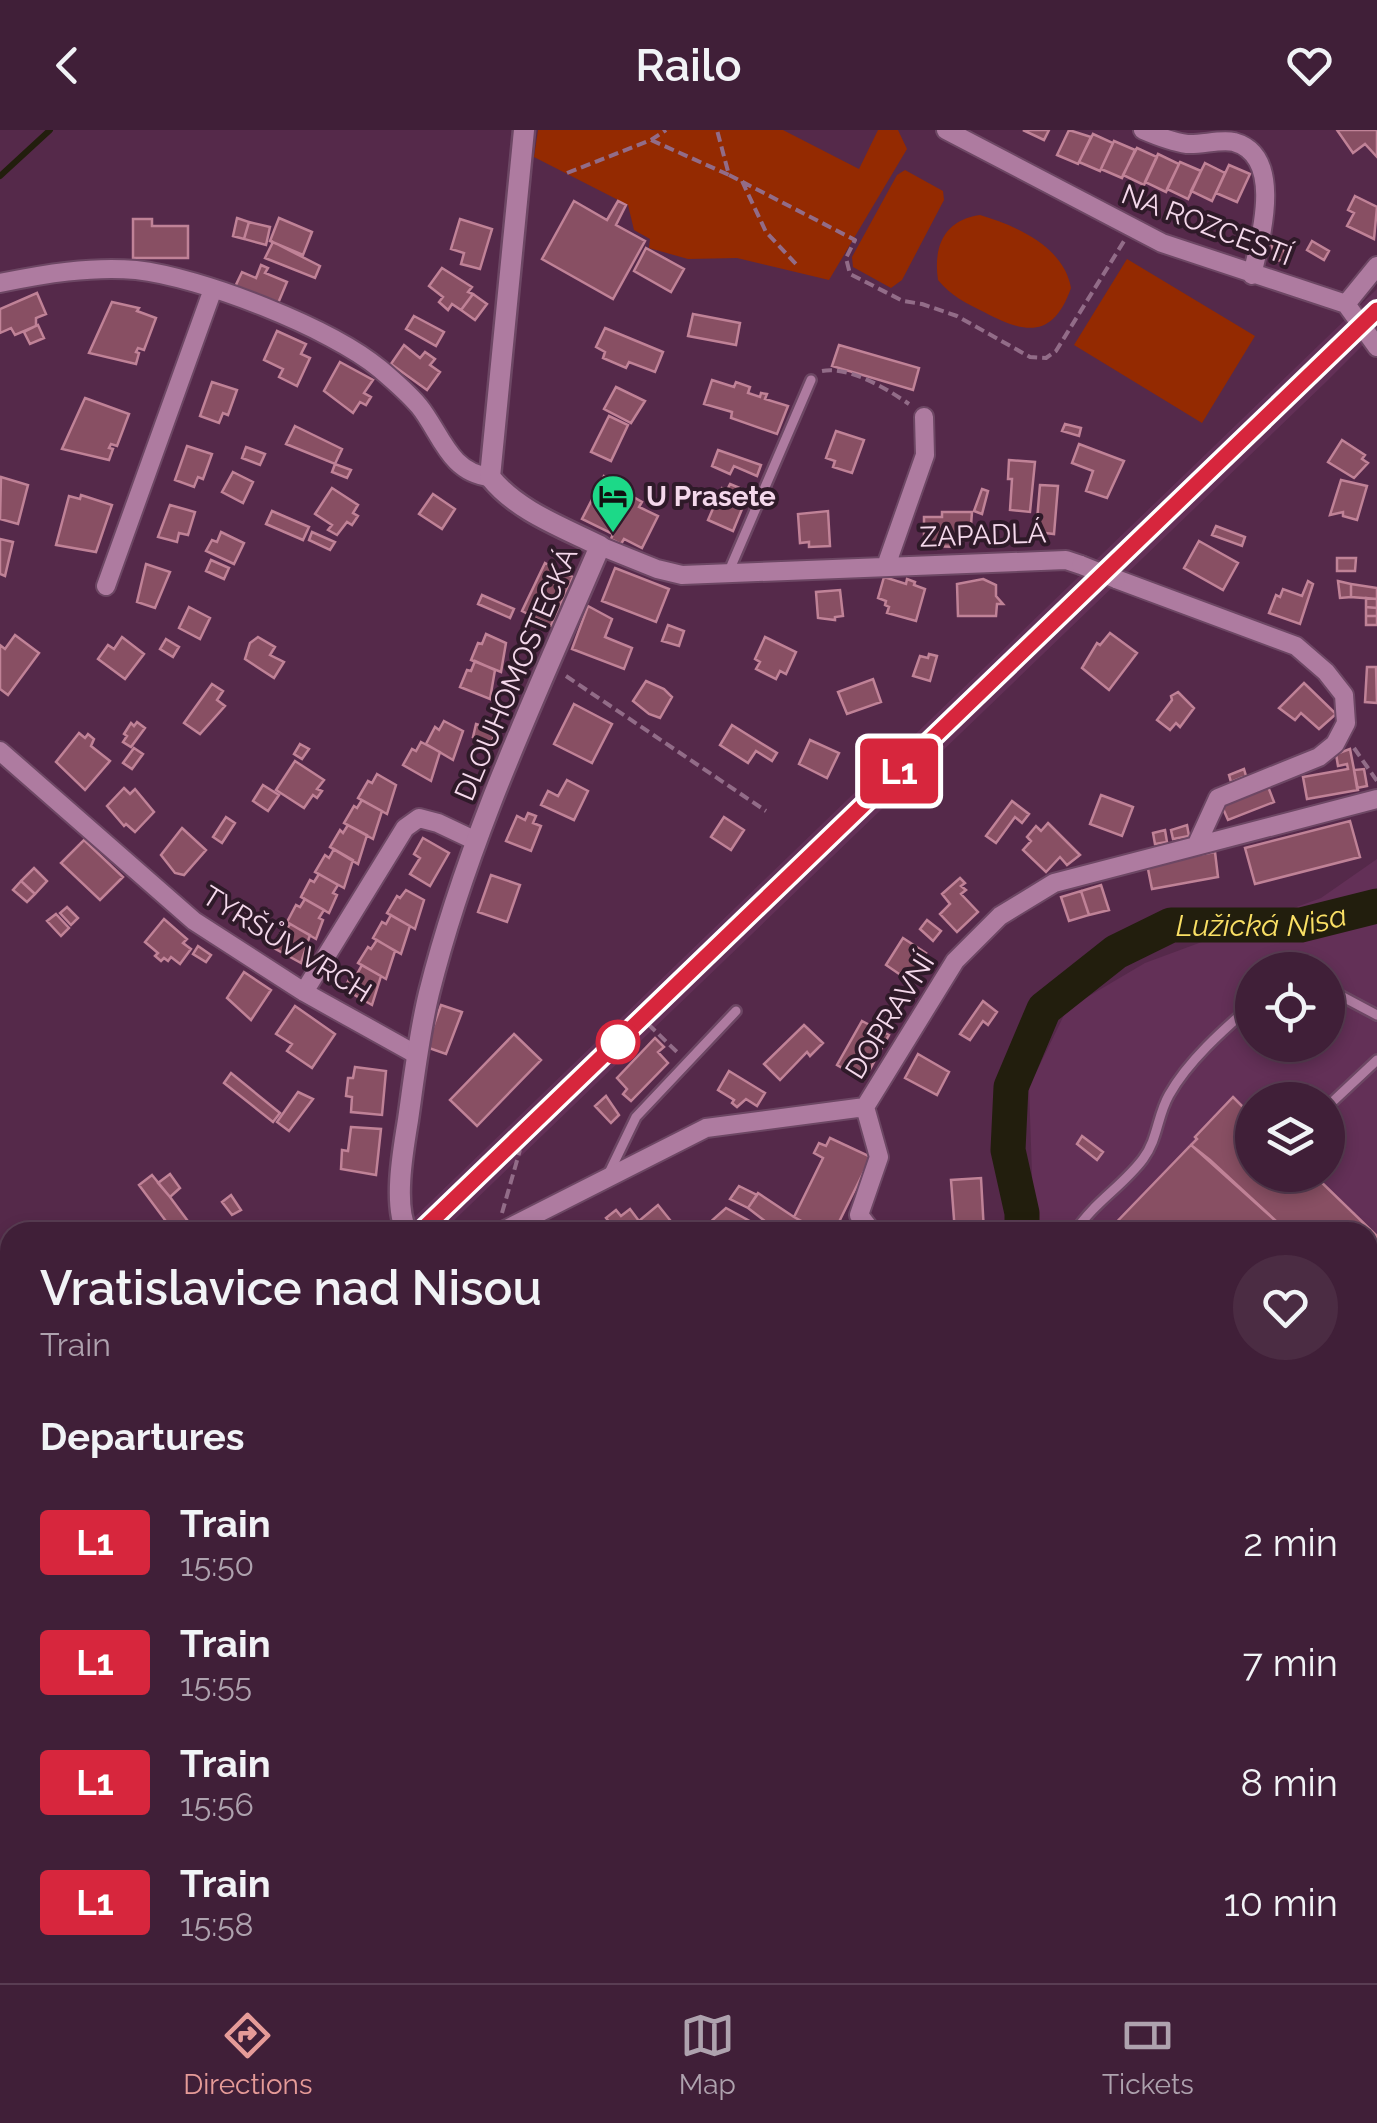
<!DOCTYPE html>
<meta charset="utf-8">
<style>
:root{--surface:#401f38;--page:#4b2c43;--text:#f1f3f6;--muted:#aea2ae;--line:#593d53;--accent:#e69b98}
body{margin:0;font-family:Raleway,sans-serif;background:var(--page);color:var(--text);height:100vh;display:flex;flex-direction:column;font-size:38px;white-space:nowrap}
*{box-sizing:border-box;margin:0}
p{font-size:32px;color:var(--muted)}
.icon{flex:none;width:55px;height:55px;fill:none;stroke:currentColor;stroke-width:2;stroke-linecap:round;stroke-linejoin:round}
.map{position:relative;flex:1;overflow:hidden}
.side{position:absolute;left:0px;top:1092px;width:1378px;height:762px;display:flex;flex-direction:column;background:var(--surface);border-radius:30px 30px 0 0;box-shadow:0 5px 15px #0003,0 0 0 2px var(--line)}
.side>*{flex:none}
.badge{padding:0 20px;border-radius:8px;font-size:35px;line-height:65px}
.buttons{position:absolute;left:1235px;top:822px;display:grid;gap:20px}
.buttons a{display:grid;place-items:center;width:110px;height:110px;border-radius:50%;background:var(--surface);box-shadow:0 5px 15px #0003,0 0 0 2px var(--line);font-size:50px}
.map>.badge{position:absolute;translate:-50% -50%;box-shadow:0 0 0 5px #fff}
h2{padding:0 40px;font-size:38px;line-height:90px}
.round{display:grid;place-items:center;flex:none;width:105px;height:105px;border-radius:52px;background:var(--page)}
.summary{display:flex;align-items:center;justify-content:space-between;height:170px;padding:0 40px}
h1{font-size:48px;font-weight:600;line-height:75px}
ul{padding:0;list-style:none}
li{display:flex;align-items:center;gap:30px;height:120px;padding:0 40px}
li div{flex:1}
li b{display:block;font-size:38px}
li em{font-style:normal}
li .badge{min-width:110px;font-weight:700;text-align:center}
header{display:flex;justify-content:space-between;align-items:center;height:130px;padding:0 40px;background:var(--surface);font-size:45px;font-weight:600}
.menu{display:flex;justify-content:space-around;align-items:center;height:140px;border-top:2px solid var(--line);background:var(--surface);font-size:28px;color:var(--muted)}
.menu a{display:grid;justify-items:center;gap:5px}
.menu .active{color:var(--accent)}
.map>svg:first-child{display:block}
.built{fill:#633057;fill-rule:evenodd}
.green{fill:#942a01}
.lines{fill:none;stroke-linecap:round;stroke-linejoin:round}
.stream{stroke:#221e0d;stroke-width:6}
.river{stroke:#221e0d;stroke-width:35}
.building{fill:#884f63;stroke:#c08297;stroke-width:2.5}
.service-casing{stroke:#6d4764;stroke-width:14}
.minor-casing{stroke:#6d4764;stroke-width:22}
.tertiary-casing{stroke:#6d4764;stroke-width:25}
.primary-casing{stroke:#6d4764;stroke-width:32}
.path{stroke:#926c88;stroke-width:4;stroke-dasharray:10 5;stroke-linecap:butt}
.service{stroke:#ae7ba0;stroke-width:9}
.minor{stroke:#ae7ba0;stroke-width:18}
.tertiary{stroke:#ae7ba0;stroke-width:20}
.primary{stroke:#5e8ead;stroke-width:28}
.tram{stroke:#d9bbd0;stroke-width:2.5}
.rail-casing{stroke:#d9bbd0;stroke-width:10}
.rail{stroke:#2f1a29;stroke-width:6;stroke-dasharray:19;stroke-linecap:butt}
.minor-bridge-casing{stroke:#6d4764;stroke-width:22;stroke-linecap:butt}
.minor-bridge{stroke:#ae7ba0;stroke-width:18}
.line-casing{stroke:#fff;stroke-width:22}
.line{stroke:#d7263d;stroke-width:15}
.stop-dot{fill:#fff;stroke:#d7263d;stroke-width:5}
.labels{text-anchor:middle;dominant-baseline:central;stroke-width:8;stroke-linejoin:round;paint-order:stroke}
.street-label{font-size:28px;fill:#f4d8eb;stroke:#2f1a29}
.poi-label{font-size:28px;font-weight:bold;fill:#f4d8eb;stroke:#2f1a29;text-anchor:start}
.water-label{font-size:30px;font-style:italic;fill:#fae065;stroke:#2f1a29}
</style>
<header><svg class="icon" aria-label="back" viewBox="0 0 24 24"><path d="M15 5l-7 7 7 7"/></svg>Railo<svg class="icon" aria-label="heart" viewBox="0 0 24 24"><path d="M12 20l-8-8c-3-5 5-10 8-4 3-6 11-1 8 4z"/></svg></header>
<div class="map">
<svg width="1377" height="1853" viewBox="0 0 1377 1853">
<rect width="100%" height="100%" fill="#55294a"/>
<path class="built" d="M1377 159V201L1326 252 442 1102H399Z
M1377 729V1259L1368 1269V1102H1034L1029 957 1067 879 1145 833 1321 768ZM1252 840H1328V915H1252ZM1252 970H1328V1045H1252Z
M1369 1500 1377 1512V1853H1197L1188 1845H1368Z
M10 1750V1790L0 1799V1759Z
M837 1845H958L952 1853H846Z"/>
<path class="green" d="M538 0H783L859 39 878 0H898L907 19 829 150 737 128 688 129 649 118 650 109 634 100 628 75 534 27Z
M905 40 943 61 944 70 902 150 891 158 853 137 852 127 897 45Z
M980 85C1017 96 1064 117 1071 158 1053 209 1025 204 984 182 966 173 951 166 938 150 933 117 944 90 980 85Z
M1127 129 1255 206 1202 293 1074 215Z
M1377 1259V1419L1368 1426V1269Z"/>
<g class="lines">
<path class="stream" d="M0 46 50 0"/>
<g class="river">
<path id="s1" d="M1022 1102V1083L1008 1020 1011 957 1044 879 1116 822 1171 795H1301L1377 776"/>
<path d="M501 1853 509 1845"/>
</g>
</g>
<path class="building" d="M1023 0H1049L1044 10Z
M1069 0 1091 7 1078 34 1057 25Z
M1337 0H1377V27L1365 14 1353 23Z
M1093 4 1113 13 1100 41 1079 32Z
M1114 11 1135 20 1122 48 1101 39Z
M1137 18 1157 27 1144 55 1123 45Z
M1158 24 1179 34 1166 62 1145 52Z
M1180 32 1201 41 1188 69 1167 59Z
M1205 33 1225 43 1212 71 1191 61Z
M1229 35 1250 44 1237 72 1216 63Z
M1355 66 1377 77 1374 109 1347 96 1354 83 1348 80Z
M574 71 607 90 618 71 626 75 616 95 645 111 613 169 542 129Z
M237 88 249 92 244 109 233 106Z
M279 88 312 102 303 125 270 111Z
M133 89H152V96H188V128H133Z
M460 89 492 99 480 139 461 134 464 123 451 119Z
M249 92 270 97 266 115 244 109Z
M1282 111 1286 129 1276 131 1271 113Z
M1312 111 1329 121 1324 130 1307 120Z
M273 112 320 136 315 148 265 128Z
M646 118 684 139 671 162 634 141Z
M261 135 268 138 265 143 287 152 276 178 234 159 242 142 256 148Z
M442 138 472 157 468 162 473 164 461 180 452 174 448 180 439 172 443 167 429 156Z
M37 163 46 184 36 188V196L15 205 11 198 0 203V179Z
M473 164 487 174 475 190 461 180Z
M112 172 139 178 137 181 156 188 144 220 138 218 136 222 139 223 136 234 89 223Z
M693 184 740 193 736 215 688 206Z
M414 186 444 202 436 216 406 199Z
M38 195 44 208 30 214 24 202Z
M605 198 663 222 655 242 629 232 626 238 603 228 605 222 596 217Z
M277 201 306 214 301 224 310 228 297 256 279 247 283 239 264 230Z
M404 215 420 228 425 222 435 229 430 235 440 242 427 260 391 234Z
M839 215 919 238 913 260 832 236Z
M340 232 373 250 364 263 371 267 366 275 360 272 353 283 324 261Z
M712 250 734 257 736 252 750 257 748 263 760 267 761 263 767 264 765 269 788 276 777 304 731 288 732 282 704 274Z
M212 252 237 260 228 285 223 283 219 293 200 286Z
M616 257 645 271 631 293 604 279Z
M85 268 129 284 117 316 111 314 109 318 113 319 109 330 62 319Z
M609 286 628 295 611 331 591 322Z
M1065 294 1081 298 1079 306 1062 301Z
M295 296 342 319 335 334 286 314Z
M836 301 864 310 852 343 833 337 835 331 826 328Z
M1342 310 1365 325 1362 329 1368 333 1354 348 1328 332Z
M1079 314 1124 331 1107 368 1086 361 1093 341 1072 333Z
M187 316 212 324 203 349 198 347 194 357 175 350Z
M246 317 265 324 260 335 242 328Z
M718 320 761 335 757 346 734 336 730 344 712 336Z
M1009 330 1035 332 1030 382 1010 380 1012 349H1008Z
M335 334 351 340 347 348 332 342Z
M233 342 253 352 243 373 222 362Z
M604 346 632 360 630 365 642 372 639 377 658 386 642 418 624 409 621 414 611 409 613 404 582 389Z
M1 347 28 355 18 394 0 389Z
M1341 350 1367 356 1357 390 1343 386V382L1330 385Z
M730 354 749 362 733 401 708 390 722 358 727 360Z
M1040 355 1058 356 1054 404 1036 402Z
M332 358 358 375 353 383 358 386 352 395 347 392 337 405 328 400 332 395 315 384Z
M982 359 988 361 982 384 974 381Z
M433 364 455 379 442 399 419 384Z
M81 365 112 375 96 422 56 415 69 366 80 369Z
M170 375 195 382 188 405 179 403 177 412 158 407Z
M272 381 309 397 303 410 266 394Z
M828 381 830 416 809 417V412L800 413 798 384Z
M942 382H972L971 395H963L962 417 924 416V387H942Z
M1216 396 1245 407 1242 416 1212 405Z
M221 402 244 413 234 434 206 421 212 410 217 412Z
M312 402 335 412 330 420 309 410Z
M0 409 13 412 5 446 0 444Z
M1199 411 1238 433 1223 460 1184 438Z
M1337 428H1356L1355 441H1337Z
M211 430 229 438 224 449 206 441Z
M545 433 573 447 551 496 522 481Z
M146 434 170 442 155 478 137 472Z
M615 438 669 459 656 492 602 471Z
M884 447 906 454 907 449 915 452 914 455 925 459 916 491 887 483 889 477 885 475 886 471 878 468Z
M983 449 996 455V466L1003 474H997L996 486H958L957 454Z
M1308 451 1313 454 1300 494 1269 483 1276 465 1280 467 1283 459 1302 466Z
M1338 451 1351 454V467L1340 468Z
M1351 454 1377 458V469L1351 467Z
M840 460 843 486 835 487V490L818 488 816 462Z
M482 465 514 479 510 488 478 474Z
M1366 468 1377 469V478L1366 477Z
M588 476 612 489 605 507 632 518 624 539 572 519Z
M189 477 210 488 200 509 179 498Z
M1366 477 1377 478V486H1366Z
M1366 486H1377V495H1366Z
M668 495 684 501 679 516 662 511Z
M1110 503 1137 523 1109 560 1082 538 1097 513 1100 515Z
M486 504 506 513 501 542 471 530 478 513 482 514Z
M15 505 39 523 8 565 0 559V515L5 519Z
M122 507 144 524 125 549 98 529 108 515 114 519Z
M258 507 275 517 270 525 284 532 274 548 245 529 250 513Z
M765 507 796 522 786 544 780 541 776 549 756 539 760 532 755 529Z
M166 509 179 517 173 527 160 519Z
M929 524 937 526 930 551 913 546 920 526 928 528Z
M475 531 495 540 490 569 460 557 467 540 471 541Z
M1367 537H1376L1377 573 1365 572Z
M873 549 881 572 847 584 838 562Z
M646 551 664 559 672 567 660 588 649 584 633 571Z
M1304 553 1336 584 1319 599 1301 583 1295 590 1279 578Z
M212 554 223 561 217 570 225 576 200 604 184 593Z
M1178 562 1194 578 1180 597 1176 593 1170 600 1157 590 1172 570 1171 566Z
M574 574 612 594 592 633 554 614Z
M444 591 463 601 453 630 426 614 435 597 439 600Z
M137 592 145 598 131 617 123 612 127 606 124 604 131 593 134 596Z
M476 594 495 600 492 612 473 607Z
M732 595 777 623 772 631 756 621 748 633 720 615Z
M79 603 85 608 88 604 94 609 91 616 110 631 85 660 56 632Z
M810 610 839 623 827 648 799 634Z
M421 612 440 622 431 651 403 635 412 619 416 621Z
M300 614 309 619 302 629 294 624Z
M134 618 143 624 132 639 123 633Z
M1350 619 1358 660 1307 669 1303 647 1348 639 1347 634 1338 636 1336 624Z
M295 631 324 650 317 659 322 661 317 668 313 665 304 678 276 660Z
M1244 639 1246 646 1231 652 1229 645Z
M1364 639 1367 656 1357 658 1354 640Z
M377 644 396 655 387 684 358 668 368 651 372 653Z
M567 650 588 661 574 690 541 675 548 661 558 666Z
M1267 654 1274 672 1228 690 1221 674Z
M263 655 279 665 268 681 253 671Z
M124 658 130 664 135 659 154 682 135 702 126 694 124 696 107 676Z
M1101 665 1133 677 1122 706 1090 694Z
M362 670 382 681 373 709 344 693 354 676 357 678Z
M1012 671 1029 684 1022 693 1015 687 996 713 986 706Z
M528 683 536 686 533 693 541 696 531 721 506 711 517 686 525 690Z
M226 687 235 693 222 713 213 707Z
M724 687 744 700 731 720 711 707Z
M1350 691 1360 727 1255 754 1245 718Z
M1048 693 1080 725 1067 735 1060 727 1046 742 1023 720 1031 711 1027 707 1036 696 1041 701Z
M348 695 367 705 358 734 330 717 340 700 343 703Z
M1187 695 1189 706 1173 709 1171 700Z
M182 698 206 720 184 745 175 743 161 725Z
M1165 700 1167 712 1155 714 1153 703Z
M423 708 449 723 430 756 410 744 420 728 414 724Z
M84 710 123 747 100 770 61 733Z
M334 719 353 730 344 758 315 742 325 725 329 728Z
M1215 722 1218 747 1152 759 1147 734Z
M34 738 47 751 35 764 21 751Z
M319 744 338 755 333 763 337 765 329 783 301 767 310 750 314 752Z
M491 745 520 755 507 792 478 782Z
M960 748 965 753 961 756 966 760 961 764 978 782 957 802 940 784 950 774 942 764Z
M21 751 35 764 27 772 13 760Z
M1101 755 1109 780 1089 785 1081 761Z
M406 760 424 770 415 799 387 783 397 766 400 768Z
M1081 761 1089 785 1069 791 1061 767Z
M305 769 324 780 319 788 323 790 316 809 287 792 296 775 300 777Z
M67 777 78 788 71 795 60 783Z
M56 784 69 798 61 806 47 791Z
M391 785 410 796 401 824 373 808 382 792 386 794Z
M164 789 187 809 183 813 191 819 180 834 171 827 168 831 164 828 161 831 155 826 158 823 145 812Z
M927 790 941 801 933 811 920 799Z
M290 794 310 805 301 833 272 817 282 800 285 802Z
M903 808 926 823 920 831 924 835 919 842 915 839 908 850 886 835Z
M377 810 395 821 386 849 358 833 368 817 371 819Z
M198 816 211 825 206 832 193 824Z
M362 835 381 846 372 875 344 859 353 842 357 844Z
M244 842 271 860 251 890 227 868Z
M983 871 997 882 988 895 983 891 970 910 960 904Z
M441 875 462 882 446 924 426 917Z
M295 876 335 904 312 938 287 921 292 914 276 904Z
M862 891 889 905 864 950 837 935Z
M804 895 823 913 810 926 807 922 780 950 764 934Z
M514 904 541 930 477 996 450 970Z
M655 908 664 917 658 922 668 933 631 971 623 964 627 959 617 948Z
M918 924 949 942 937 965 905 948Z
M355 937 386 941 382 985 351 982 352 967 346 966 348 948H353Z
M729 941 765 963 757 976 746 969 737 977 732 973 734 970 718 960Z
M231 943 280 983 273 992 224 953Z
M298 962 313 969 289 1001 277 992Z
M606 966 619 985 611 993 595 976Z
M1233 967 1252 986V1045H1314L1377 1106V1117L1368 1127V1102H1288L1191 1015 1197 1009 1195 1007Z
M351 997 381 999 376 1045 341 1039 342 1020 348 1021Z
M1082 1006 1103 1022 1097 1030 1077 1014Z
M830 1008 871 1027 834 1102H822L794 1087 823 1028 814 1023 819 1013 826 1016Z
M1191 1015 1210 1030 1288 1102H1107Z
M170 1044 180 1058 170 1067 158 1053Z
M152 1045 170 1067 196 1102H174L139 1055Z
M981 1048 984 1102H955L951 1050Z
M739 1056 757 1065 748 1078 730 1069Z
M758 1063 794 1087 822 1102H779L748 1078Z
M231 1065 241 1080 232 1085 222 1072Z
M658 1075 674 1095 666 1102H601L611 1094 606 1088 616 1080 621 1086 630 1079 639 1091Z
M726 1078 755 1094 745 1102H720L707 1095Z
M1373 1182 1377 1186V1230L1368 1240V1188Z
M0 1424 10 1432V1447L0 1453Z
M1377 1556V1614L1372 1608 1368 1612V1564Z
M10 1642V1698H8L0 1673V1645Z
M1374 1689 1377 1693V1750L1368 1740V1693Z
M83 1845H100L106 1853H76L75 1851Z
M238 1845H268L270 1847 263 1853H229Z
M575 1845H662L655 1853H568Z
M886 1845H916L912 1853H890L892 1850Z
M1199 1845H1259L1249 1853H1206Z"/>
<g class="lines">
<g class="service-casing">
<path id="service" d="M729 441 811 250
M1328 859 1377 885
M1328 976 1377 930
M609 1043 636 987 736 881
M1075 1102C1093 1073 1123 1056 1143 1029 1158 1009 1157 986 1169 965 1188 931 1223 900 1252 875
M1368 1174 1377 1164
M1372 1645 1377 1650
M724 1845 730 1853"/>
</g>
<g class="minor-casing">
<path id="minor" d="M946 0 1162 113 1346 174
M1143 0C1157 6 1172 12 1187 14 1202 15 1220 9 1234 12 1285 26 1260 110 1252 145
M0 153C44 144 91 136 136 140 201 147 331 198 380 239 393 250 408 263 419 276 441 303 449 343 490 347
M1346 174 1377 217
M1346 174 1377 136
M600 416 657 439 682 445 1066 430 1081 435
M886 436 925 325 924 287
M1116 449 1296 516 1326 542 1344 565 1346 593 1335 614 1319 627 1218 668 1197 714
M106 456 213 159
M0 621 194 791 304 862 417 925
M304 862 405 698 419 688 438 693 476 711
M865 977 955 831 1000 786 1054 753 1377 669
M865 977 879 1027 859 1085 872 1102
M501 1102 706 998 865 977
M0 1631 10 1628
M165 1853 171 1845"/>
</g>
<g class="tertiary-casing">
<path id="tertiary" d="M407 1102C393 1076 403 1020 408 990 414 948 419 904 429 863 468 707 537 563 600 416 562 397 517 381 490 347L524 0
M797 1845 806 1853"/>
</g>
<g class="primary-casing">
<path id="primary" d="M1368 1476 1377 1469
M1005 1853 1011 1845"/>
</g>
<path class="path" d="M651 10 729 45 717 0
M567 43 651 10 666 0
M729 45 855 110 846 128 850 144 903 171 922 174 957 186 1030 227 1046 228 1056 221 1124 111
M742 51 766 102 796 134
M822 241C850 236 887 259 909 274
M566 546 766 681
M1354 618 1377 651
M648 894 677 922
M502 1083 520 1020
M1368 1393H1377
M1368 1550 1377 1549"/>
<use href="#service" class="service"/>
<use href="#minor" class="minor"/>
<use href="#tertiary" class="tertiary"/>
<use href="#primary" class="primary"/>
<path class="tram" d="M1368 1449 1377 1442
M980 1853 986 1845"/>
<g class="rail-casing">
<path id="rail" d="M420 1102 1377 180
M0 1779 10 1770"/>
</g>
<use href="#rail" class="rail"/>
<g class="minor-bridge-casing">
<path id="minor-bridge" d="M1081 435 1116 449"/>
</g>
<use href="#minor-bridge" class="minor-bridge"/>
</g>
<g class="lines">
<g class="line-casing">
<path id="line" d="M420 1102 1377 180"/>
</g>
<use href="#line" class="line"/>
</g>
<defs>
<g id="hotel-pin" transform="scale(2.25)"><path d="M0 17L-7.5 6A9.5 9.5 0 1 1 7.5 6Z" fill="#1cd988" stroke="#2f1a29"/><path d="M-6-4.5h1.5V1H6V5H4.5V3h-9V5H-6ZM-4 0a1.8 1.8 0 1 1 3.6 0ZM.5 0V-2.5h3Q6-2.5 6 0Z" fill="#111"/></g>
</defs>
<g fill-rule="evenodd">
<use href="#hotel-pin" x="613" y="366"/>
</g>
<circle class="stop-dot" cx="618" cy="912" r="20"/>
<g class="labels">
<g class="street-label">
<text transform="translate(1207 95) rotate(21)">NA ROZCESTÍ</text>
<text transform="translate(983 405) rotate(-2)">ZAPADLÁ</text>
<text transform="translate(516 544) rotate(-67)">DLOUHOMOSTECKÁ</text>
<text transform="translate(287 814) rotate(32)">TYRŠŮV VRCH</text>
<text transform="translate(890 886) rotate(-58)">DOPRAVNÍ</text>
</g>
<g class="poi-label">
<text x="646" y="366">U Prasete</text>
</g>
<g class="water-label">
<text stroke="none"><textPath href="#s1" startOffset="475">Lužická Nisa</textPath></text>
</g>
</g>
</svg>
<div class="buttons">
<a><svg class="icon" aria-label="locate" viewBox="0 0 24 24"><circle cx="12" cy="12" r="6"/><path d="M12 2v4M12 18v4M2 12h4M18 12h4"/></svg></a>
<a><svg class="icon" aria-label="layers" viewBox="0 0 24 24"><path d="M12 4l9 5-9 5-9-5zM3 14l9 5 9-5"/></svg></a>
</div>
<b class="badge" style="left:899px;top:641px;background:#d7263d;color:#fff">L1</b>
<section class="side">
<div class="summary"><div><h1>Vratislavice nad Nisou</h1><p>Train</p></div><a class="round"><svg class="icon" aria-label="heart" viewBox="0 0 24 24"><path d="M12 20l-8-8c-3-5 5-10 8-4 3-6 11-1 8 4z"/></svg></a></div>
<h2>Departures</h2>
<ul>
<li><span class="badge" style="background:#d7263d;color:#fff">L1</span><div><b>Train</b><p>15:50</p></div><em>2 min</em></li>
<li><span class="badge" style="background:#d7263d;color:#fff">L1</span><div><b>Train</b><p>15:55</p></div><em>7 min</em></li>
<li><span class="badge" style="background:#d7263d;color:#fff">L1</span><div><b>Train</b><p>15:56</p></div><em>8 min</em></li>
<li><span class="badge" style="background:#d7263d;color:#fff">L1</span><div><b>Train</b><p>15:58</p></div><em>10 min</em></li>
</ul>
</section>
</div>
<nav class="menu">
<a class="active"><svg class="icon" aria-label="directions" viewBox="0 0 24 24"><path d="M12 3l9 9-9 9-9-9zM9 14v-3h6M13 9l2 2-2 2"/></svg>Directions</a>
<a><svg class="icon" aria-label="map" viewBox="0 0 24 24"><path d="M3 6l6-2 6 2 6-2v14l-6 2-6-2-6 2zM9 4v14M15 6v14"/></svg>Map</a>
<a><svg class="icon" aria-label="tickets" viewBox="0 0 24 24"><path d="M3 7h18v10H3zM15 7v10"/></svg>Tickets</a>
</nav>
